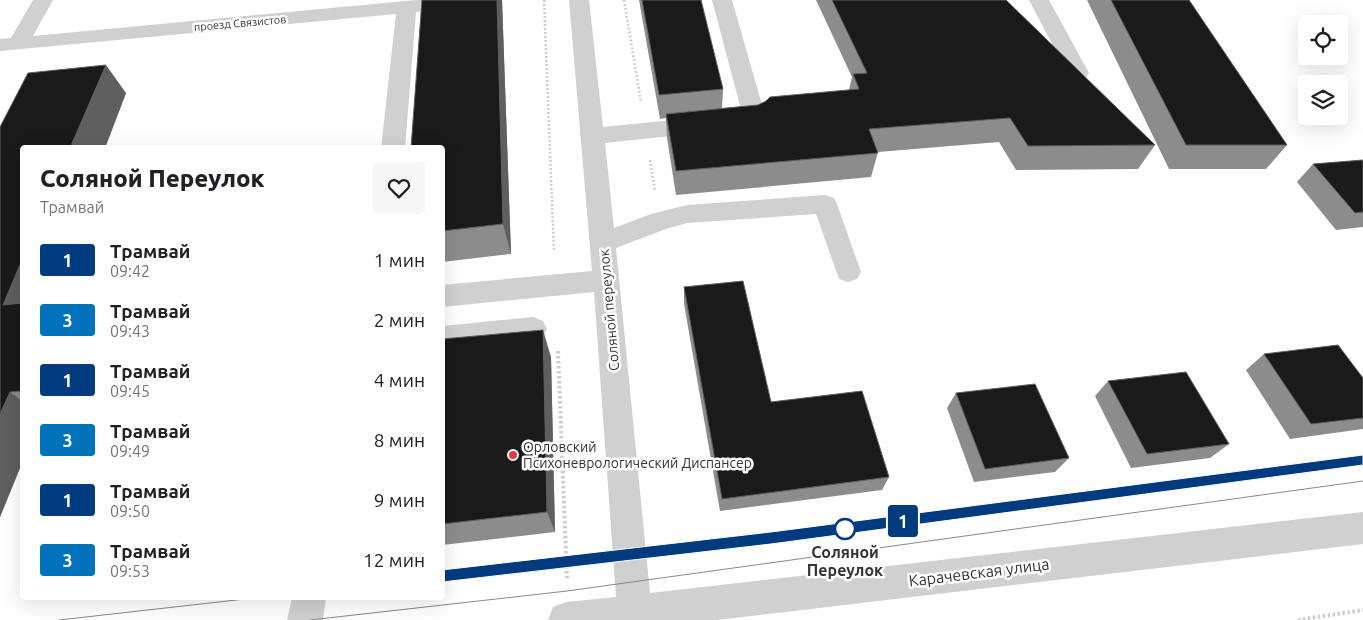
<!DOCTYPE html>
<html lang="ru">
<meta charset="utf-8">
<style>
:root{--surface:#fff;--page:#f6f6f6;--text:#202124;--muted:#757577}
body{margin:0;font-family:Ubuntu,sans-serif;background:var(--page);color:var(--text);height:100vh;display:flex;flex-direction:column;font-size:19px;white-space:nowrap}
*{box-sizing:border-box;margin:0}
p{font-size:16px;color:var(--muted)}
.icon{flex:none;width:28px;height:28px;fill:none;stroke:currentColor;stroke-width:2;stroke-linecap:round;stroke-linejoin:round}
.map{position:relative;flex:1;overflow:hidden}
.drawer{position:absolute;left:20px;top:145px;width:425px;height:455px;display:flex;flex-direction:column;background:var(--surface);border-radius:5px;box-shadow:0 5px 20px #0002}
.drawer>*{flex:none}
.badge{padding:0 10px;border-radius:4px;font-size:18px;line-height:32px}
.tools{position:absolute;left:1298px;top:15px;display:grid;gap:10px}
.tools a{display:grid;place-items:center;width:50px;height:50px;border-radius:5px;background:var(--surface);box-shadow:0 5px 20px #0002;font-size:25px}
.map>.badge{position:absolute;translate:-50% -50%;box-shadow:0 0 0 2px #fff}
.round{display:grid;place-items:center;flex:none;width:52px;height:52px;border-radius:5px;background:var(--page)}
.summary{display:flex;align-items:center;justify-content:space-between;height:85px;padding:0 20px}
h1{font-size:24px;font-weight:800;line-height:38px}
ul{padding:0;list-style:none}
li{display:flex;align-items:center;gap:15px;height:60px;padding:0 20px}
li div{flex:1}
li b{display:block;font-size:19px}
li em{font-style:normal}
li .badge{min-width:55px;font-weight:700;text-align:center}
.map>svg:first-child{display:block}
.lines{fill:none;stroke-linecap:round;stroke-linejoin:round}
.path-far1{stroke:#cdcdcd;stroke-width:2.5;stroke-dasharray:2 2;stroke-linecap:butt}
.path{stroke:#cdcdcd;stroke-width:4;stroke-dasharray:2.5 2.5;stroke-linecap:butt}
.minor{fill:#d0d0d0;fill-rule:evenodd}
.tram{stroke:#888;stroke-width:1}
.wall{fill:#8c8c8c}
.shaded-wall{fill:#5f5f5f}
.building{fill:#1a1a1a;stroke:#5f5f5f}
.line{fill:#003b80;stroke:#fff}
.poi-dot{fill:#e63946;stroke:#fff;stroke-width:2}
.stop-dot{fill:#fff;stroke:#003b80;stroke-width:2.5}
.labels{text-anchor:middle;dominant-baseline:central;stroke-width:5;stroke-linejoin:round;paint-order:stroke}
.far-street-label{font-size:11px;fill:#333;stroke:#fff}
.street-label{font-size:14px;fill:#333;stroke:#fff}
.poi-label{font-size:14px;fill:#333;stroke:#fff;text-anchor:start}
.near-stop-label{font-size:16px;font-weight:bold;fill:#333;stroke:#fff}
.near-street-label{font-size:16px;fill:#333;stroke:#fff}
</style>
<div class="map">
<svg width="1363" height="620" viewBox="0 0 1363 620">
<rect width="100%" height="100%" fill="#fff"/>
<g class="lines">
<path class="path-far1" d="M544 0 554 252
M624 0 641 102
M650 160 655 191"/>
<path class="path" d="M558 351 567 579
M1298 620 1363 610"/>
<path class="minor" d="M33 0H53L33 36 416 0H490L487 4 480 6 416 12 405 148H381L396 14 0 51V39L11 38Z
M569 0H589L603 127 742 113 712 0H732L766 119 763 124 755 127 605 143 614 228 651 214 687 205 825 195 834 198 837 204 861 272 857 279 848 282 839 279 816 214 687 223 666 229 616 248 650 593 1363 512V544L717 620H548L553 607 566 602 616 597 594 292 442 307V285L592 271Z
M1029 0H1049L1089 73 1086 78 1078 80 1070 78Z
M533 317 543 321 547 329 543 337 533 341 442 350V326Z
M292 598H326L323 620H287Z"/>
<path class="tram" d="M442 576 771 538 1363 460
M59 620 254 598
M310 620 567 591 1363 481"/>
</g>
<path class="wall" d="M502 0 511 254 442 262V148Z
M639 0H701L723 89 722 108 758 105 849 90 852 77 816 0H1006L1155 145 1138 169 1016 170 999 142 878 152 871 177 676 195 667 138 666 118 660 119Z
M1087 0H1189L1287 145 1266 169H1169Z
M126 93 105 148H22V463L0 517V127Z
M1363 160V227L1336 230 1297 182 1313 164Z
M684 287 771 402 889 477 882 490 720 511 684 304Z
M442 339 551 357 555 532 442 545Z
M1264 354 1363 378V429L1290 439 1246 370Z
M1108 381 1229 444 1210 458 1131 468 1095 396Z
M956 393 1069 458 1055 472 974 482 947 408Z"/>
<path class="shaded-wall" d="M497 0H502L511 254 503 224Z
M106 65 126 93 105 148H70Z
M22 260V320L3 305Z
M543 330 551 357 555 532 547 512Z
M10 392 22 401V463L0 517V414Z"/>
<path class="building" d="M422 0H497L503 224 442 231V148H411Z
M642 0H701L723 89 659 95Z
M832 0H1006L1155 145 1028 146 1010 118 869 129 878 153 676 171 666 114 758 105 766 101 770 97 859 89 853 74 867 73Z
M1111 0H1189L1287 145H1186Z
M106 65 70 148H22V260L3 305 22 303V391L10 392 0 414V127L28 73Z
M1363 160V212L1355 213 1313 164Z
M743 281 771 402 862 391 889 477 722 499 684 287Z
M543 330 547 512 442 524V339Z
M1338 345 1363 378V418L1311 424 1264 354Z
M1186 372 1229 444 1147 454 1108 381Z
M1035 384 1069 458 985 469 956 393Z"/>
<path class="line" d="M1363 455V465L771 544 442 582 438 580 436 576 438 572 442 570 771 532Z"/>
<circle class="poi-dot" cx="513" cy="455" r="5"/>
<circle class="stop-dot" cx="845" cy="529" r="10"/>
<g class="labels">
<g class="far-street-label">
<text transform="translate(240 23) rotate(-5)">проезд Связистов</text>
</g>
<g class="street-label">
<text transform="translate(609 310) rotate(-95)">Соляной переулок</text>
</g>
<g class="poi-label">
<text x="523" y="447">Орловский<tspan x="523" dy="16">Психоневрологический Диспансер</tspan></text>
</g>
<g class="near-stop-label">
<text x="845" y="552">Соляной<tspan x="845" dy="18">Переулок</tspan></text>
</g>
<g class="near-street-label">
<text transform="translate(979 572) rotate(-7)">Карачевская улица</text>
</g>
</g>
</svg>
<div class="tools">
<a><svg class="icon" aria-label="locate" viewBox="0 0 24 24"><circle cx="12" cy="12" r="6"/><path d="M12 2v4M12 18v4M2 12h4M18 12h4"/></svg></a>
<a><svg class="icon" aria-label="layers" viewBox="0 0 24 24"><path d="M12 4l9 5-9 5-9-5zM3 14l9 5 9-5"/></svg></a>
</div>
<b class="badge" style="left:903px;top:521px;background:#003b80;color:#fff">1</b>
<section class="drawer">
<div class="summary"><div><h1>Соляной Переулок</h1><p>Трамвай</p></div><a class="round"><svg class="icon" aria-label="heart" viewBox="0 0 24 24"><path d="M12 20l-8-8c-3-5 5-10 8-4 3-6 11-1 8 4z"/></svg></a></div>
<ul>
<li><span class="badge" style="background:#003b80;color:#fff">1</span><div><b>Трамвай</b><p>09:42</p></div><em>1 мин</em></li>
<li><span class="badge" style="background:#0072bc;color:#fff">3</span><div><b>Трамвай</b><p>09:43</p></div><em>2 мин</em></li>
<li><span class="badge" style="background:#003b80;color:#fff">1</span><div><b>Трамвай</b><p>09:45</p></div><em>4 мин</em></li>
<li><span class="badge" style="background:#0072bc;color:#fff">3</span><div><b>Трамвай</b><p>09:49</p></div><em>8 мин</em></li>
<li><span class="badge" style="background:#003b80;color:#fff">1</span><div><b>Трамвай</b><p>09:50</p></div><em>9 мин</em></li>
<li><span class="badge" style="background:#0072bc;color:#fff">3</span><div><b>Трамвай</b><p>09:53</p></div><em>12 мин</em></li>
</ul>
</section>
</div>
